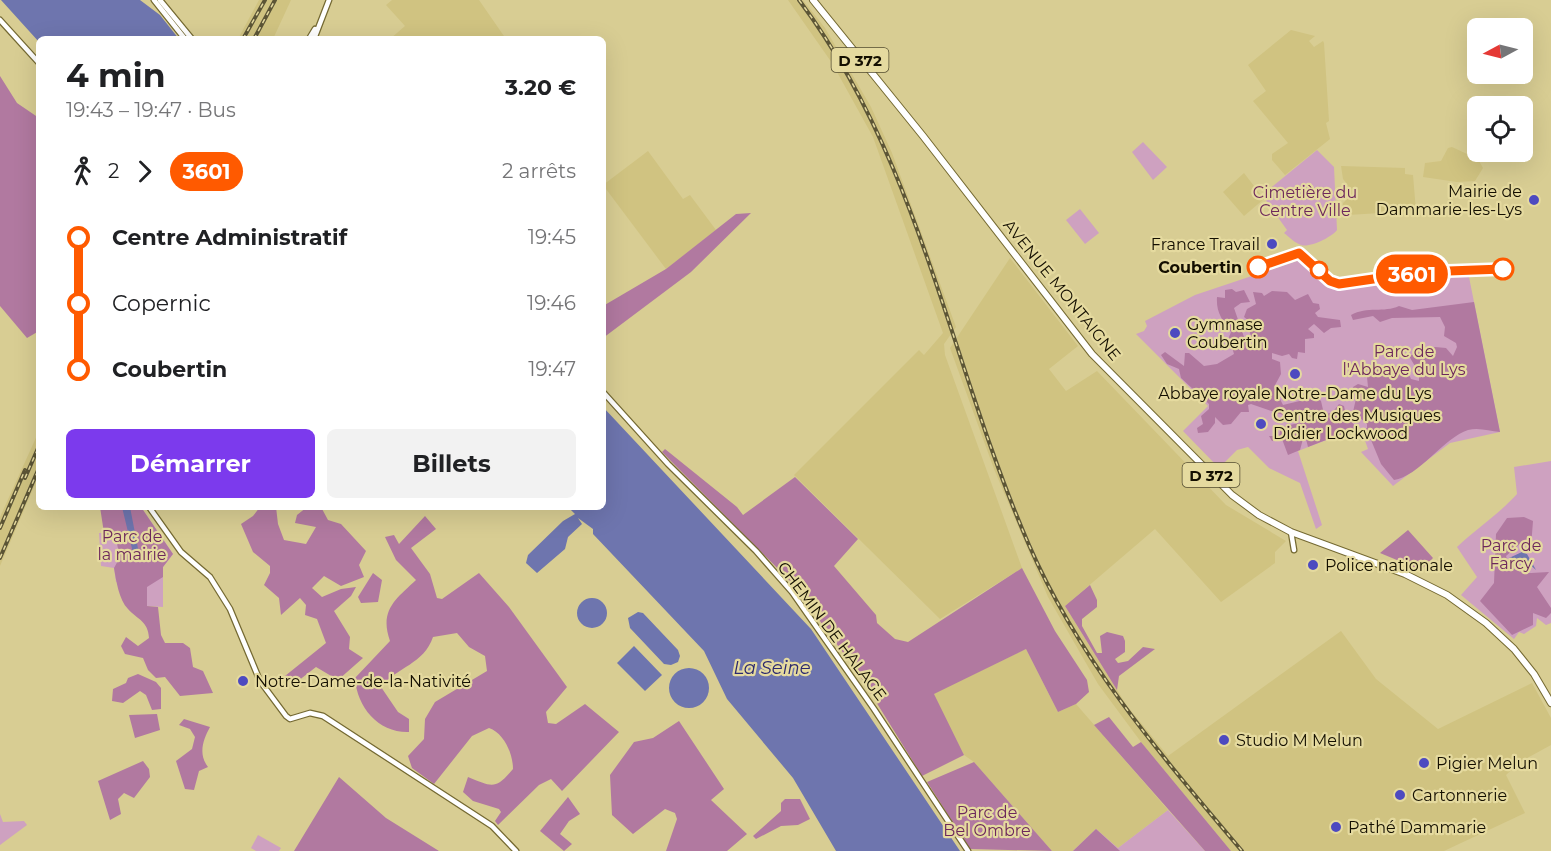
<!DOCTYPE html>
<html lang="fr">
<meta charset="utf-8">
<style>
:root{--surface:#fff;--page:#f2f2f2;--text:#202124;--muted:#757577;--accent:#7c3aed}
body{margin:0;font-family:Montserrat,sans-serif;background:var(--page);color:var(--text);height:100vh;display:flex;flex-direction:column;font-size:22px;white-space:nowrap}
*{box-sizing:border-box;margin:0}
p{font-size:20px;color:var(--muted)}
.icon{flex:none;width:33px;height:33px;fill:none;stroke:currentColor;stroke-width:2;stroke-linecap:round;stroke-linejoin:round}
.map{position:relative;flex:1;overflow:hidden}
.side{position:absolute;left:36px;top:36px;width:570px;height:474px;display:flex;flex-direction:column;background:var(--surface);border-radius:9px;box-shadow:0 6px 24px #0002}
.side>*{flex:none}
.badge{padding:0 12px;border-radius:20px;font-size:21px;line-height:39px}
.needle{width:39px;rotate:263deg}
.controls{position:absolute;left:1467px;top:18px;display:grid;gap:12px}
.controls a{display:grid;place-items:center;width:66px;height:66px;border-radius:9px;background:var(--surface);box-shadow:0 6px 24px #0002;font-size:30px}
.map>.badge{position:absolute;translate:-50% -50%;box-shadow:0 0 0 3px #fff}
.legs{display:flex;align-items:center;gap:9px;height:66px;padding:0 30px;font-size:20px}
.legs p{margin-inline-start:auto}
.overview{display:flex;align-items:center;justify-content:space-between;height:102px;padding:0 30px}
h1{font-size:33px;font-weight:700;line-height:45px}
.action{display:flex;gap:12px;margin-top:auto;padding:12px 30px}
.action a{flex:1;height:69px;border-radius:9px;background:var(--accent);color:#fff;font-size:24px;font-weight:700;line-height:69px;text-align:center}
.action a+a{background:var(--page);color:var(--text)}
ul{padding:0 30px;list-style:none}
li{display:flex;align-items:center;gap:21px;height:66px;font-size:22px}
li i{display:grid;place-items:center;width:9px;height:100%;margin:0 8px;background:currentColor}
li i::after{content:'';width:15px;height:15px;margin:-8px;border:4px solid;border-radius:50%;background:var(--surface)}
li p{margin-inline-start:auto}
li:first-child i{background:linear-gradient(#0000 50%,currentColor 0)}
li:last-child i{background:linear-gradient(currentColor 50%,#0000 0)}
.map>svg:first-child{display:block}
.built{fill:#d0c381}
.green{fill:#cea1c0}
.forest{fill:#b179a0}
.water{fill:#6e75ae}
.lines{fill:none;stroke-linecap:round;stroke-linejoin:round}
.tertiary-casing{stroke:#746932;stroke-width:7}
.primary-casing{stroke:#746932;stroke-width:8}
.tertiary{stroke:#fff;stroke-width:4.5}
.primary{stroke:#fff;stroke-width:6}
.rail-casing{stroke:#5c5536;stroke-width:4}
.rail{stroke:#e5da9f;stroke-width:1.5;stroke-dasharray:4.5;stroke-linecap:butt}
.line-1-casing{stroke:#fff;stroke-width:14}
.line-1{stroke:#ff5a00;stroke-width:9}
.poi-dot{fill:#4d4ac0;stroke:#e5da9f;stroke-width:2}
.stop-1-dot{fill:#fff;stroke:#ff5a00;stroke-width:3}
.labels{text-anchor:middle;dominant-baseline:central;stroke-width:4.5;stroke-linejoin:round;paint-order:stroke}
.shield{fill:#e5da9f;stroke:#534c30;stroke-width:1.5}
.shield-label{font-size:15px;font-weight:bold;fill:#140f00}
.poi-label{font-size:16px;fill:#140f00;stroke:#e5da9f;text-anchor:start}
.park-label{font-size:16px;fill:#6d285c;stroke:#e5da9f}
.stop-label{font-size:16px;font-weight:bold;fill:#140f00;stroke:#e5da9f;text-anchor:end}
.street-label{font-size:16px;fill:#140f00;stroke:#e5da9f}
.water-label{font-size:18px;font-style:italic;fill:#2a286e;stroke:#e5da9f}
</style>
<div class="map">
<svg width="1551" height="851" viewBox="0 0 1551 851">
<rect width="100%" height="100%" fill="#d8cd93"/>
<path class="built" d="M259 0H291L273 39H238Z
M392 0H479L506 39H390L405 26 386 5Z
M788 0H803L825 28 871 107 892 153 956 327 944 344 945 355 1022 568 940 619 794 475 919 350 924 355 943 333 873 137 832 63Z
M1291 30 1315 36 1309 41 1314 47 1323 41 1324 43 1329 121 1326 123 1330 139 1285 175 1272 160V154L1288 143 1253 101 1266 91 1248 65Z
M1452 147 1478 159 1483 168 1475 181 1457 182 1423 177 1425 163 1441 161 1448 148Z
M648 151 683 199 690 195 716 230 666 269 603 185Z
M1341 166 1405 168V174L1413 175 1416 211 1347 215 1346 211H1343V203L1348 198V185L1343 179Z
M1244 173 1264 199 1244 216 1223 192Z
M1010 258 1078 346 1049 369 1066 391 1097 371 1226 505 1286 541 1275 552V563L1221 602 1155 529 1065 606 1127 706 1168 756 1341 631 1376 679 1438 729 1532 683 1551 718V745L1520 762 1506 775 1525 813 1444 851H1231L1141 742 1098 684 1048 597 994 469 950 348Z
M39 431V475L0 566V517Z
M1026 649 1058 712 1076 704 1168 810 1118 848 1096 829 1073 851H1052L974 762 964 755 933 694Z"/>
<path class="green" d="M1143 142 1167 167 1153 180 1132 152Z
M1317 150 1334 167 1337 230C1332 237 1310 248 1301 245 1295 243 1289 237 1284 233L1287 230 1262 195Z
M1080 209 1099 233 1085 244 1066 220Z
M1300 260 1328 288 1427 276 1469 277 1500 432 1450 443 1393 486 1361 452 1368 449 1360 427 1298 451 1322 525 1316 529 1300 483 1269 468 1248 447 1237 450 1219 468 1183 431 1208 406 1136 334 1144 331 1147 326 1145 321 1195 295Z
M1551 461V623L1546 625 1537 618 1536 626 1524 634 1519 632 1514 639 1461 595 1477 577 1457 547C1477 528 1498 515 1517 494L1514 467Z
M141 507 173 554 163 567V607L134 605 127 582H116L114 568 101 566 99 533H104Z
M1168 810 1205 851H1073L1096 829 1118 848Z
M0 814 3 822 24 821 27 825 0 845Z
M258 835 281 848 279 851H256L251 848Z"/>
<path class="forest" d="M0 76 17 103 39 118V331L27 338 0 306Z
M751 213 691 272 603 338V306L666 269 736 214Z
M1232 289 1236 292 1244 290 1250 302 1241 303 1234 308 1244 337 1251 347 1253 341 1247 325 1250 322 1244 317 1247 309 1256 304 1253 292 1262 293 1264 296 1272 291 1287 292 1295 300 1308 294 1313 303 1319 304 1320 309 1315 313 1318 317 1340 320 1341 327 1331 328 1324 333 1314 324 1308 329 1314 334V338L1305 339V353L1298 352 1297 359 1292 358 1289 354 1282 356 1272 353V359L1280 362 1281 374 1274 387 1283 405 1316 397 1321 401 1324 414 1332 413 1339 404 1344 406 1346 416 1357 428 1308 447 1306 439H1303L1300 450 1288 455 1282 439 1272 441 1269 436H1279L1281 427 1303 422 1305 418 1295 412 1283 415 1251 404 1248 405 1249 412H1241L1231 424 1223 425 1215 417V423L1208 432 1198 433 1197 428 1203 424 1201 416 1209 409V404L1181 378 1179 369 1167 364 1161 355 1165 352 1184 366 1185 353H1189L1204 366 1217 364 1234 354 1229 337 1231 332C1222 320 1216 312 1217 297L1225 298V290Z
M1474 302 1500 432C1489 431 1479 427 1468 430 1445 437 1418 477 1394 480L1381 464 1371 440 1364 437 1361 431 1367 428V424L1353 412 1357 394 1353 387 1358 384 1368 387 1367 377 1374 368 1381 369 1392 364 1398 370 1406 368 1411 379 1419 381V373L1409 356 1435 347 1446 348 1453 356 1457 347 1456 343 1444 336 1445 327 1440 317 1392 318 1380 322 1373 316 1353 320 1351 315C1367 306 1384 313 1399 306L1412 310Z
M665 449 737 507 743 515 795 477 858 539 834 566 876 615 877 623 895 639 908 642 1022 568 1055 631 1087 680 1089 692 1076 704 1058 712 1026 649 934 694 964 755 922 776 860 676 793 584 662 452Z
M100 507H141L173 554 163 567V577L147 587V606L158 607 161 635 165 643H183L190 648 193 667 203 671 213 693 180 696 165 677 156 678 148 670 143 658 125 654 121 646 126 637 138 646 149 638C148 621 138 620 128 609 119 600 116 580 114 568L120 557 117 544 104 533Z
M260 507H276L278 524 284 540 306 544 316 527 295 523 297 515 307 507H321L328 520 341 524 366 551 359 565 364 577 341 586 324 576 312 588 322 597 341 589 356 587 351 596 334 611 350 637 349 649 363 658 338 680 316 667 298 681 288 682 285 676 326 643 317 619 305 615 306 605 300 598 281 615 279 598 264 585 270 573V566L253 552 241 524 253 516Z
M425 516 436 529 411 548 430 574 437 598 442 599 479 573 509 607 567 687 546 712 548 723 556 724 585 704 619 732 562 791 551 779 539 785 498 825 495 821 501 812 499 809 473 801 463 792 468 777C493 787 495 790 513 769 513 754 504 733 489 728L472 736 434 784 412 768 408 756 424 739 425 719 435 702 487 671 485 656 469 647 457 633 433 637C424 664 397 667 381 687L398 712 409 719V732C379 733 357 708 355 678L390 641C379 610 396 599 416 580L396 560 385 537 394 535 399 544Z
M1524 517 1533 521 1531 547 1522 542 1506 556C1512 577 1530 573 1549 572L1537 587 1551 608V613L1546 618 1533 613V625L1512 635 1480 601 1494 583 1496 534 1507 518Z
M1408 530 1433 558 1421 570 1380 553Z
M373 573 382 580 378 602 361 603 358 597Z
M1090 585 1097 600V607L1082 619V626L1097 653H1102L1100 636 1107 632 1123 636 1125 641V652L1115 659 1118 663 1128 661 1143 647 1155 649 1119 676 1117 690 1065 606Z
M138 674 156 682 161 688V709L152 710 146 695 140 691 123 703 112 701 113 689 126 683 128 678Z
M157 714 160 730 135 738 129 715Z
M1109 717 1133 747 1141 742 1231 851H1205L1094 725Z
M184 719 210 727C203 740 198 754 208 767L199 771 194 790 185 789 176 761 192 749 195 737 190 729 179 725Z
M679 721 724 789 711 800 747 834 727 851H666L677 819 675 813 665 809 633 834 612 815 610 775 634 742 653 738Z
M143 761 149 769 150 777 134 798 124 793 118 799 121 814 110 820 98 781Z
M974 762 1052 851 970 849 927 782Z
M339 777 386 818 439 851H294Z
M568 797 580 814 569 821 560 834 572 844 564 851 540 831Z
M785 799H800L810 819 798 825 781 826 756 839 753 836 781 811V803Z
M1096 829 1120 851H1073Z"/>
<path class="water" d="M1 0H140L160 15 179 39H39V42Z
M603 407 811 629 960 851H836L793 778 727 699 704 651 593 534V529L578 518 582 524 568 537 565 549 537 573 526 563 528 555 563 521 575 514 568 507H603Z
M122 507H130L140 559 135 561Z
M1522 552 1527 554 1536 570 1527 562H1511L1509 558Z
M577 613a15 15 0 1 1 30 0a15 15 0 1 1-30 0Z
M638 612 643 613 678 650 680 656 678 662 671 665 664 664 630 628 628 618Z
M634 646 662 675 645 691 617 663Z
M669 688a20 20 0 1 1 40 0a20 20 0 1 1-40 0Z"/>
<g class="lines">
<g class="tertiary-casing">
<path id="tertiary" d="M154 0 185 39
M160 0 192 39
M0 20 39 63
M309 39 315 29
M314 39 329 0
M603 392 668 464 756 551 792 592 874 709 968 851
M149 507 181 552 210 577 230 609 260 681 286 716 290 719 310 713 323 716 492 826 516 851
M1291 532 1294 550"/>
</g>
<g class="primary-casing">
<path id="primary" d="M813 0 923 136 1092 354 1232 495 1259 515 1291 532 1405 574 1447 595 1486 623 1514 649 1534 674 1551 703"/>
</g>
<use href="#tertiary" class="tertiary"/>
<use href="#primary" class="primary"/>
<g class="rail-casing">
<path id="rail" d="M799 0C920 161 950 364 1029 545 1080 662 1161 755 1242 851
M243 39 265 0
M254 39 275 0
M25 478 39 446
M0 528 25 470
M0 558 39 468"/>
</g>
<use href="#rail" class="rail"/>
</g>
<g class="lines">
<g class="line-1-casing">
<path id="line-1" d="M1258 267 1299 253 1330 281 1339 284 1421 272 1503 269"/>
</g>
<use href="#line-1" class="line-1"/>
</g>
<g class="poi-dot">
<circle cx="1534" cy="200" r="6"/>
<circle cx="1272" cy="244" r="6"/>
<circle cx="1175" cy="333" r="6"/>
<circle cx="1295" cy="374" r="6"/>
<circle cx="1261" cy="424" r="6"/>
<circle cx="1313" cy="565" r="6"/>
<circle cx="243" cy="681" r="6"/>
<circle cx="1224" cy="740" r="6"/>
<circle cx="1424" cy="763" r="6"/>
<circle cx="1400" cy="795" r="6"/>
<circle cx="1336" cy="827" r="6"/>
</g>
<g class="stop-1-dot">
<circle cx="1258" cy="267" r="10"/>
<circle cx="1503" cy="269" r="10"/>
<circle cx="1319" cy="270" r="8"/>
</g>
<g class="labels">
<g class="shield">
<rect x="831.5" y="48" width="57" height="24" rx="4.5"/>
<rect x="1182.5" y="463" width="57" height="24" rx="4.5"/>
</g>
<g class="shield-label">
<text x="860" y="60">D 372</text>
<text x="1211" y="475">D 372</text>
</g>
<g class="poi-label">
<text x="1522" y="191" text-anchor="end">Mairie de<tspan x="1522" dy="18">Dammarie-les-Lys</tspan></text>
<text x="1260" y="244" text-anchor="end">France Travail</text>
<text x="1187" y="324">Gymnase<tspan x="1187" dy="18">Coubertin</tspan></text>
<text x="1295" y="393" text-anchor="middle">Abbaye royale Notre-Dame du Lys</text>
<text x="1273" y="415">Centre des Musiques<tspan x="1273" dy="18">Didier Lockwood</tspan></text>
<text x="1325" y="565">Police nationale</text>
<text x="255" y="681">Notre-Dame-de-la-Nativité</text>
<text x="1236" y="740">Studio M Melun</text>
<text x="1436" y="763">Pigier Melun</text>
<text x="1412" y="795">Cartonnerie</text>
<text x="1348" y="827">Pathé Dammarie</text>
</g>
<g class="park-label">
<text x="1305" y="192">Cimetière du<tspan x="1305" dy="18">Centre Ville</tspan></text>
<text x="1404" y="351">Parc de<tspan x="1404" dy="18">l'Abbaye du Lys</tspan></text>
<text x="132" y="536">Parc de<tspan x="132" dy="18">la mairie</tspan></text>
<text x="1511" y="545">Parc de<tspan x="1511" dy="18">Farcy</tspan></text>
<text x="987" y="812">Parc de<tspan x="987" dy="18">Bel Ombre</tspan></text>
</g>
<g class="stop-label">
<text x="1242" y="267">Coubertin</text>
</g>
<g class="street-label">
<text transform="translate(1062 290) rotate(51)">AVENUE MONTAIGNE</text>
<text transform="translate(832 631) rotate(53)">CHEMIN DE HALAGE</text>
</g>
<g class="water-label">
<text x="772" y="668">La Seine</text>
</g>
</g>
</svg>
<div class="controls">
<a><svg class="needle" viewBox="-14 -14 28 28"><path d="M0-13l5 13h-10z" fill="#e53935"/><path d="M0 13l5-13h-10z" fill="#757577"/></svg></a>
<a><svg class="icon" aria-label="locate" viewBox="0 0 24 24"><circle cx="12" cy="12" r="6"/><path d="M12 2v4M12 18v4M2 12h4M18 12h4"/></svg></a>
</div>
<b class="badge" style="left:1412px;top:274px;background:#ff5a00;color:#fff">3601</b>
<section class="side">
<div class="overview"><div><h1>4 min</h1><p>19:43 – 19:47 · Bus</p></div><b>3.20 €</b></div>
<div class="legs"><svg class="icon" aria-label="walk" viewBox="0 0 24 24"><circle cx="13" cy="4" r="2"/><path d="M13 8l-2 6 4 7M11 14l-3 7M7 12l3-4h3l4 4"/></svg>2<svg class="icon" aria-label="forward" viewBox="0 0 24 24"><path d="M9 5l7 7-7 7"/></svg><b class="badge" style="background:#ff5a00;color:#fff">3601</b><p>2 arrêts</p></div>
<ul>
<li><i style="color:#ff5a00"></i><b>Centre Administratif</b><p>19:45</p></li>
<li><i style="color:#ff5a00"></i><span>Copernic</span><p>19:46</p></li>
<li><i style="color:#ff5a00"></i><b>Coubertin</b><p>19:47</p></li>
</ul>
<div class="action"><a>Démarrer</a><a>Billets</a></div>
</section>
</div>
